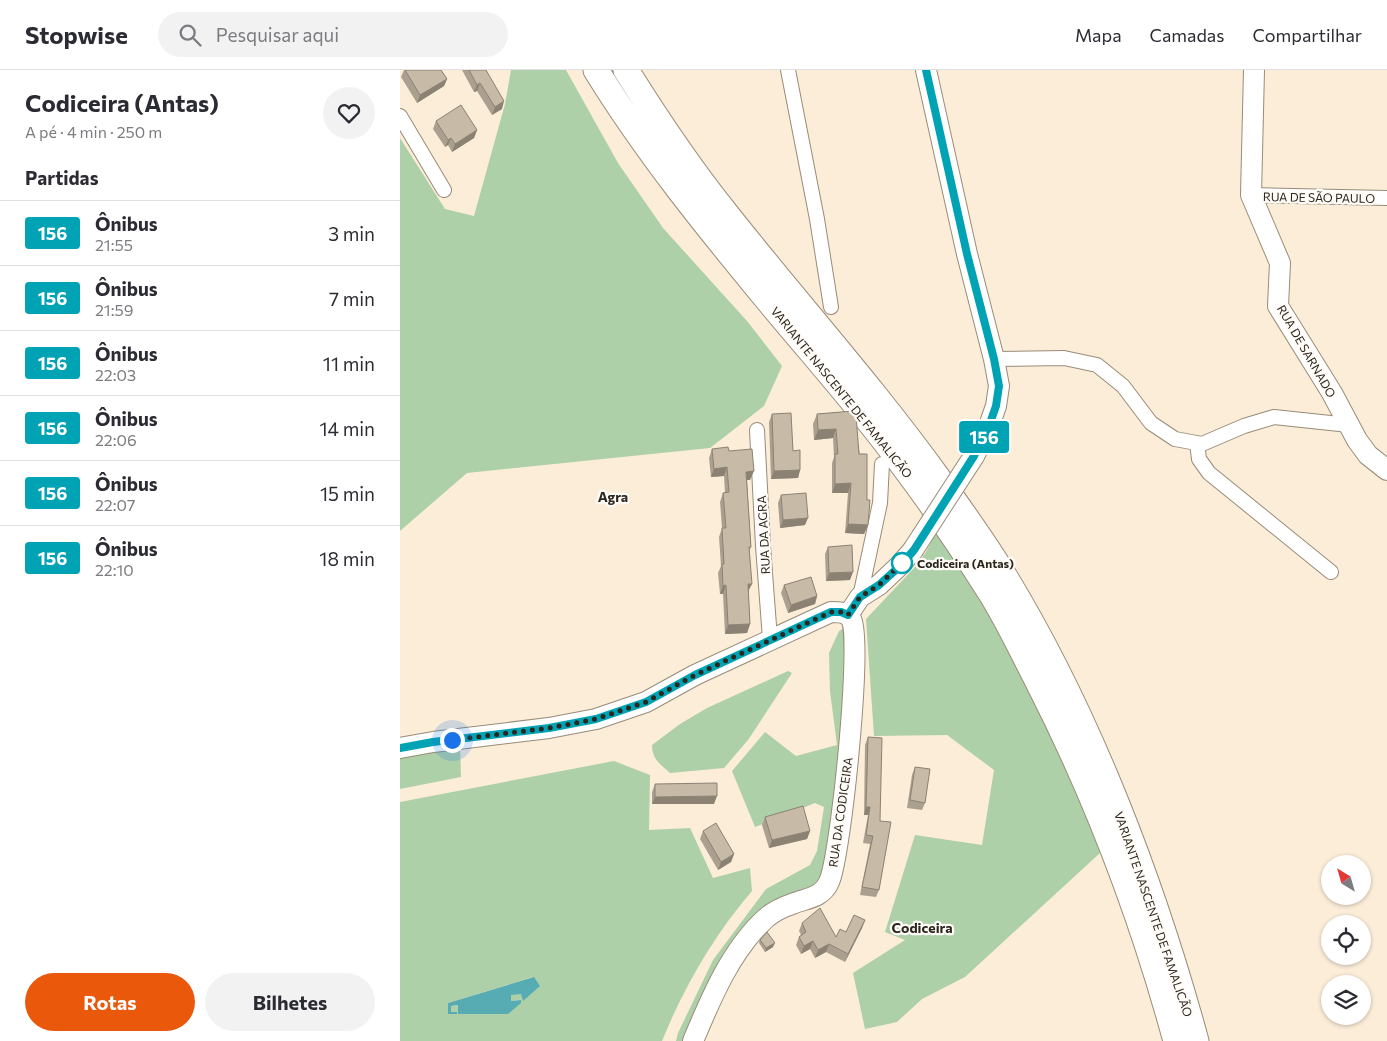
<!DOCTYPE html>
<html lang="pt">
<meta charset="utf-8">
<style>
:root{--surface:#fff;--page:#f2f2f3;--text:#2b2b33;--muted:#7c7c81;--line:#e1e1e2;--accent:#ea580c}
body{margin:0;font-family:Commissioner,sans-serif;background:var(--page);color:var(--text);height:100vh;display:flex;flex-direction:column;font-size:19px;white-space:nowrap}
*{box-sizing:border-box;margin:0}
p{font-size:16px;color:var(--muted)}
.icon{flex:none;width:28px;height:28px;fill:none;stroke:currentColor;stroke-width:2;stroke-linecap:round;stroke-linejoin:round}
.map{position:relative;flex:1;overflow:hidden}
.drawer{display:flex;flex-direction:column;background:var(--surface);width:400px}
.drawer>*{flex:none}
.badge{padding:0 10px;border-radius:4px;font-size:18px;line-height:32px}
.needle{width:32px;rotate:323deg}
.tools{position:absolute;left:921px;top:785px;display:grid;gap:10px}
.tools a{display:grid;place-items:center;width:50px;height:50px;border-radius:50%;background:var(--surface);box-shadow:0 1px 4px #0004;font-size:25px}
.you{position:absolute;width:25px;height:25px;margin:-12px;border:4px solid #fff;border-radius:50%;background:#1a73e8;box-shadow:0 0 0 8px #1a73e833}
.map>.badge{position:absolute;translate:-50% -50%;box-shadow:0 0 0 2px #fff}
h2{padding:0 25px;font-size:19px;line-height:45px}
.round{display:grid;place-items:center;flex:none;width:52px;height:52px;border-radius:26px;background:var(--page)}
.head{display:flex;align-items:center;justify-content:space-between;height:85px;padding:0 25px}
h1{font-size:24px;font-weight:700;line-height:38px}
.cta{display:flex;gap:10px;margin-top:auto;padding:10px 25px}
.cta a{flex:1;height:58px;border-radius:30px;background:var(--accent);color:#fff;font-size:20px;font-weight:700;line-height:58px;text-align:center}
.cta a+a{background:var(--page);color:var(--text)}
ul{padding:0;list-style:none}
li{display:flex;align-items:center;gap:15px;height:65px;padding:0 25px;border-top:1px solid var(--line)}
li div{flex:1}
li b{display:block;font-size:19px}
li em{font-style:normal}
li .badge{min-width:55px;font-weight:700;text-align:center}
header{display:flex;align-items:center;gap:30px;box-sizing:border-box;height:70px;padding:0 25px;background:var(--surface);border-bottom:1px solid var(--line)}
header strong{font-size:24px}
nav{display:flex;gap:28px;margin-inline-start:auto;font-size:18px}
.search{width:350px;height:45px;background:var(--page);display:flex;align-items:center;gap:12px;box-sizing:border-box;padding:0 18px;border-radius:28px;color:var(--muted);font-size:19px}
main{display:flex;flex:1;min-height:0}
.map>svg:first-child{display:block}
.green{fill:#aed0a8;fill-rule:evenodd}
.water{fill:#57acb3}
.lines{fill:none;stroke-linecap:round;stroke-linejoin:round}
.street-casing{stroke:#988c78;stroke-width:16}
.secondary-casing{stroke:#988c78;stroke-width:22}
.highway-casing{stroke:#988c78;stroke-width:27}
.street{stroke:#fff;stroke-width:14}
.secondary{stroke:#fff;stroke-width:20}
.highway{stroke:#fff;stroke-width:25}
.secondary-bridge-casing{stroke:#988c78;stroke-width:22;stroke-linecap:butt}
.secondary-bridge{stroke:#fff;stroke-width:20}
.wall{fill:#aba08f}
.shaded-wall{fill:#8b8274}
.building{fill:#c7baa6;stroke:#8b8274}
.line-casing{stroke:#fff;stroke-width:11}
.line{stroke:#00a3b4;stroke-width:8}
.walk{stroke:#2b261e;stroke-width:5;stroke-dasharray:0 9}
.stop-dot{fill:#fff;stroke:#00a3b4;stroke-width:2.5}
.labels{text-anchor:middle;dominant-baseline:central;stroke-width:4.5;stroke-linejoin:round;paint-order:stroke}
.street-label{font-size:12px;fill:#2b261e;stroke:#fffcf8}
.stop-label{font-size:12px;font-weight:bold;fill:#2b261e;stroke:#fffcf8;text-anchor:start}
.neighbourhood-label{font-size:14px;font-weight:bold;fill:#2b261e;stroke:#fffcf8}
</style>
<header>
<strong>Stopwise</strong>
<div class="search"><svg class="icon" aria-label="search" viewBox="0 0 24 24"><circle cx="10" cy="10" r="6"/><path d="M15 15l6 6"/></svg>Pesquisar aqui</div>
<nav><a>Mapa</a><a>Camadas</a><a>Compartilhar</a></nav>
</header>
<main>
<section class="drawer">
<div class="head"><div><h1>Codiceira (Antas)</h1><p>A pé · 4 min · 250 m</p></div><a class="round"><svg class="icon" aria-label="heart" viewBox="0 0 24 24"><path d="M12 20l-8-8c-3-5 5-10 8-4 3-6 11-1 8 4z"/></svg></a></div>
<h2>Partidas</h2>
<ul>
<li><span class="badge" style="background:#00a3b4;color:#fff">156</span><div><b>Ônibus</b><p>21:55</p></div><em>3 min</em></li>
<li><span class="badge" style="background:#00a3b4;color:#fff">156</span><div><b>Ônibus</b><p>21:59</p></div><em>7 min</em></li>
<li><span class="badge" style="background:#00a3b4;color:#fff">156</span><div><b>Ônibus</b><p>22:03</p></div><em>11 min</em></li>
<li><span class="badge" style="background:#00a3b4;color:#fff">156</span><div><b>Ônibus</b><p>22:06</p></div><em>14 min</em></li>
<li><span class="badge" style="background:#00a3b4;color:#fff">156</span><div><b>Ônibus</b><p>22:07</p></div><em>15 min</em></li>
<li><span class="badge" style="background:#00a3b4;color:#fff">156</span><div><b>Ônibus</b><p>22:10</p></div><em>18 min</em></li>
</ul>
<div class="cta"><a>Rotas</a><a>Bilhetes</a></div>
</section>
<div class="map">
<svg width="987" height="971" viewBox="0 0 987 971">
<rect width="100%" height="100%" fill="#fbedd8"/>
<path class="green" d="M111 0H166L218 93 263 158 347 251 382 296 364 336 310 378 67 403 0 461V68L45 139 74 146 105 34Z
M538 459 603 566 674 714 700 783 565 907 522 929 497 952 465 959 453 903 505 870 485 862 515 765 582 775 594 700 547 665 474 666 466 549 515 497 526 482Z
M444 558 448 562 443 657 425 797 420 811 410 821 378 832 286 971H276L278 963 313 890 366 819 410 795 417 781 424 737 415 733 355 757 332 701 365 662 396 686 437 675 430 621 429 583 439 561Z
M388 601 392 603 348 670 324 698 270 703C260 694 252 689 252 675L280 654 307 638Z
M60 674 61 707 0 719V685Z
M214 691 250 705 249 760 290 758 313 808 350 798 352 821C314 865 284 917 262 971H0V732ZM133 907 122 930V923L110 925 111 931 121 930 59 944 58 935 51 936V942H56L57 944H48V933Z"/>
<path class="water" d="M134 907 140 916 123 931 121 924 111 925V931L121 930V933L108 944H58V935L51 936V942H57V944H48V933Z"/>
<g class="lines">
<g class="street-casing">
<path id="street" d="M388 0 417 149 431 237
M0 46 44 120
M851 125 987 128
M594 289 664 288 697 295 723 316 751 353 775 369 802 374 844 356 874 347 949 355
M357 360 363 476 370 569
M797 373 799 389 809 403 931 502
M460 527 480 433 482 394"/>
</g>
<g class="secondary-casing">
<path id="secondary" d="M526 0 567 184 594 289 599 316 596 336 589 356 574 386
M854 0 851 125 880 193 878 236 932 323 957 370 968 385 987 400
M448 545 460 527 479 515 499 496 513 480
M0 678 33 672 149 658 196 649 246 632 295 605 431 542C439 542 447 542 451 549 463 568 441 786 429 812 422 828 407 828 392 834 383 837 373 842 366 848 331 880 311 928 293 971"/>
</g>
<g class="highway-casing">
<path id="highway" d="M196 0C247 83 309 159 371 234 415 287 461 338 502 394 533 435 562 478 590 522 607 549 621 579 636 608 695 723 742 846 776 971
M226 0C256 48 288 96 324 141 394 230 471 315 538 408 561 441 585 473 605 507 690 647 753 814 796 971"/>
</g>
<use href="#street" class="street"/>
<use href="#secondary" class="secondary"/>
<use href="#highway" class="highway"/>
<g class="secondary-bridge-casing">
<path id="secondary-bridge" d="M513 480 574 386"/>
</g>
<use href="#secondary-bridge" class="secondary-bridge"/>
</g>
<path class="wall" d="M4 0H41L47 9 44 16 17 33 1 7Z
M62 0H86L102 39 92 45 77 21 74 22Z
M36 51 77 60 74 68 52 82 48 75 45 77 33 59Z
M453 341 467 430 468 455 464 464 445 463 448 423H432V393L434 387 433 368 414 370 413 354 417 344Z
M372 344 393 381 400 400 398 408 371 409 369 352Z
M312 379 329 381 350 410H347L351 477 349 482 348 522 350 554 347 563 325 564 323 524H320L318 503 321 496 319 467 322 458 320 432 323 423H325L324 406 311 407 309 388Z
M381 425 405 455 380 458 378 433Z
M428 477 450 510 426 511 425 484Z
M384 515 417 526 415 534 388 543 381 523Z
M468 667 479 820 476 827 460 825 470 774 463 773 468 745H464L465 675Z
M515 697 525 733 522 740 507 738 512 705Z
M255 714 314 734H252V722Z
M365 747 410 761 407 769 369 778 362 755Z
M303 761 334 784 331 792 318 800 300 769Z
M465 850 462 858 445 892 426 882 415 888 410 879 401 884 396 875 399 867 401 865 399 861 402 853 436 867Z
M360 870 373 877 365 882 359 873Z"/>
<path class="shaded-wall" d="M47 9 44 16 17 33 20 25Z
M80 13 77 21 74 22 77 15Z
M104 31 102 39 92 45 95 37Z
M77 60 74 68 52 82 55 74Z
M51 68 48 75 45 77 48 70Z
M436 359 433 368 414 370 418 360Z
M327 397 324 406 311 407 314 399Z
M400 400 398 408 371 409 374 401Z
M354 401 350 410H343L346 402Z
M451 413 448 423H432L435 414Z
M408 448 405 455 380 458 383 450Z
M448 454 468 455 464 464 445 463Z
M453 502 450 510 426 511 429 503Z
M348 514H352L348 522Z
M326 515 323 524H320L323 516Z
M417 526 415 534 388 543 391 535Z
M350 554 347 563 325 564 328 555Z
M317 726 314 734H252L255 727Z
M466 737H470L468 745H464Z
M410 761 407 769 369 778 372 770Z
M334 784 331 792 318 800 321 792Z
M465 850 462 858 445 892 448 884Z
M413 871 410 879 401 884 404 876Z
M375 873 373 877 365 882 366 878Z
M429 874 426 882 415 888 418 880Z"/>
<path class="building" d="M5 0H41L47 9 20 25Z
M69 0H86L104 31 95 37 80 13 77 15Z
M61 35 77 60 55 74 51 68 48 70 36 51Z
M453 341 456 345 459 384H467V430H470L468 455 448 454 451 413 435 414V384H438L436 359 418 360 417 344Z
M391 343 393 381 400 380V400L374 401 372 344Z
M328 377 329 381 352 379 354 401 346 402 351 477H349L352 514H348L350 554 328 555 326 515 323 516 322 494H324L322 458H326L323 423 329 422 327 397 314 399 312 379Z
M406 423 408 448 383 450 381 425Z
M452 475 453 502 429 503 428 477Z
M411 507 417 526 391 535 384 515Z
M468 667 482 668 480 751 491 752 479 820 462 817 473 766 466 765 470 737H466Z
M515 697 530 699 525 733 510 730Z
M317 713V726L255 727V714Z
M403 736 410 761 372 770 365 747Z
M316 753 334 784 321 792 303 761Z
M420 838 436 867 440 859 446 862 454 845 465 850 448 884 429 874 418 880 413 871 404 876 399 867 406 862 402 853Z
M367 862 375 873 366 878 360 870Z"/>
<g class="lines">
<g class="line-casing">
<path id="line" d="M0 678 33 672 149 658 196 649 246 632 295 605 431 542H441L448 545 460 527 479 515 500 496 514 480 574 386 589 356 596 336 599 316 594 289 567 184 526 0"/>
</g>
<use href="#line" class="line"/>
<path class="walk" d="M52 670 149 658 196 649 246 632 295 605 431 542H441L448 545 460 527 479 515 502 493"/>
</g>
<circle class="stop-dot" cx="502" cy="493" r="10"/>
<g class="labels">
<g class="street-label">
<text transform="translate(919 127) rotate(1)">RUA DE SÃO PAULO</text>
<text transform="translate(907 281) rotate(60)">RUA DE SARNADO</text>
<text transform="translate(442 322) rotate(51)">VARIANTE NASCENTE DE FAMALICÃO</text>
<text transform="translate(363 465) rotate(-93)">RUA DA AGRA</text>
<text transform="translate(440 742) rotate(-82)">RUA DA CODICEIRA</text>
<text transform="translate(754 844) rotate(71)">VARIANTE NASCENTE DE FAMALICÃO</text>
</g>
<g class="stop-label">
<text x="517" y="493">Codiceira (Antas)</text>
</g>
<g class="neighbourhood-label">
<text x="213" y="426">Agra</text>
<text x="522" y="857">Codiceira</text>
</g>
</g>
</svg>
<div class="tools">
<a><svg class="needle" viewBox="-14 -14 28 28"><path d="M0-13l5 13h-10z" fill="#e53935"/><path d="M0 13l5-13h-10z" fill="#7c7c81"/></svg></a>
<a><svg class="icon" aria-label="locate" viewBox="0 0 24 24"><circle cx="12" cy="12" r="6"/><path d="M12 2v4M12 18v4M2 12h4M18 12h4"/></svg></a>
<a><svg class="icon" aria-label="layers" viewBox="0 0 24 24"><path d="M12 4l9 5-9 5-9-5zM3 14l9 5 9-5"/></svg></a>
</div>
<div class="you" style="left:52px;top:670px"></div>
<b class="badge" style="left:584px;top:367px;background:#00a3b4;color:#fff">156</b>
</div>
</main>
